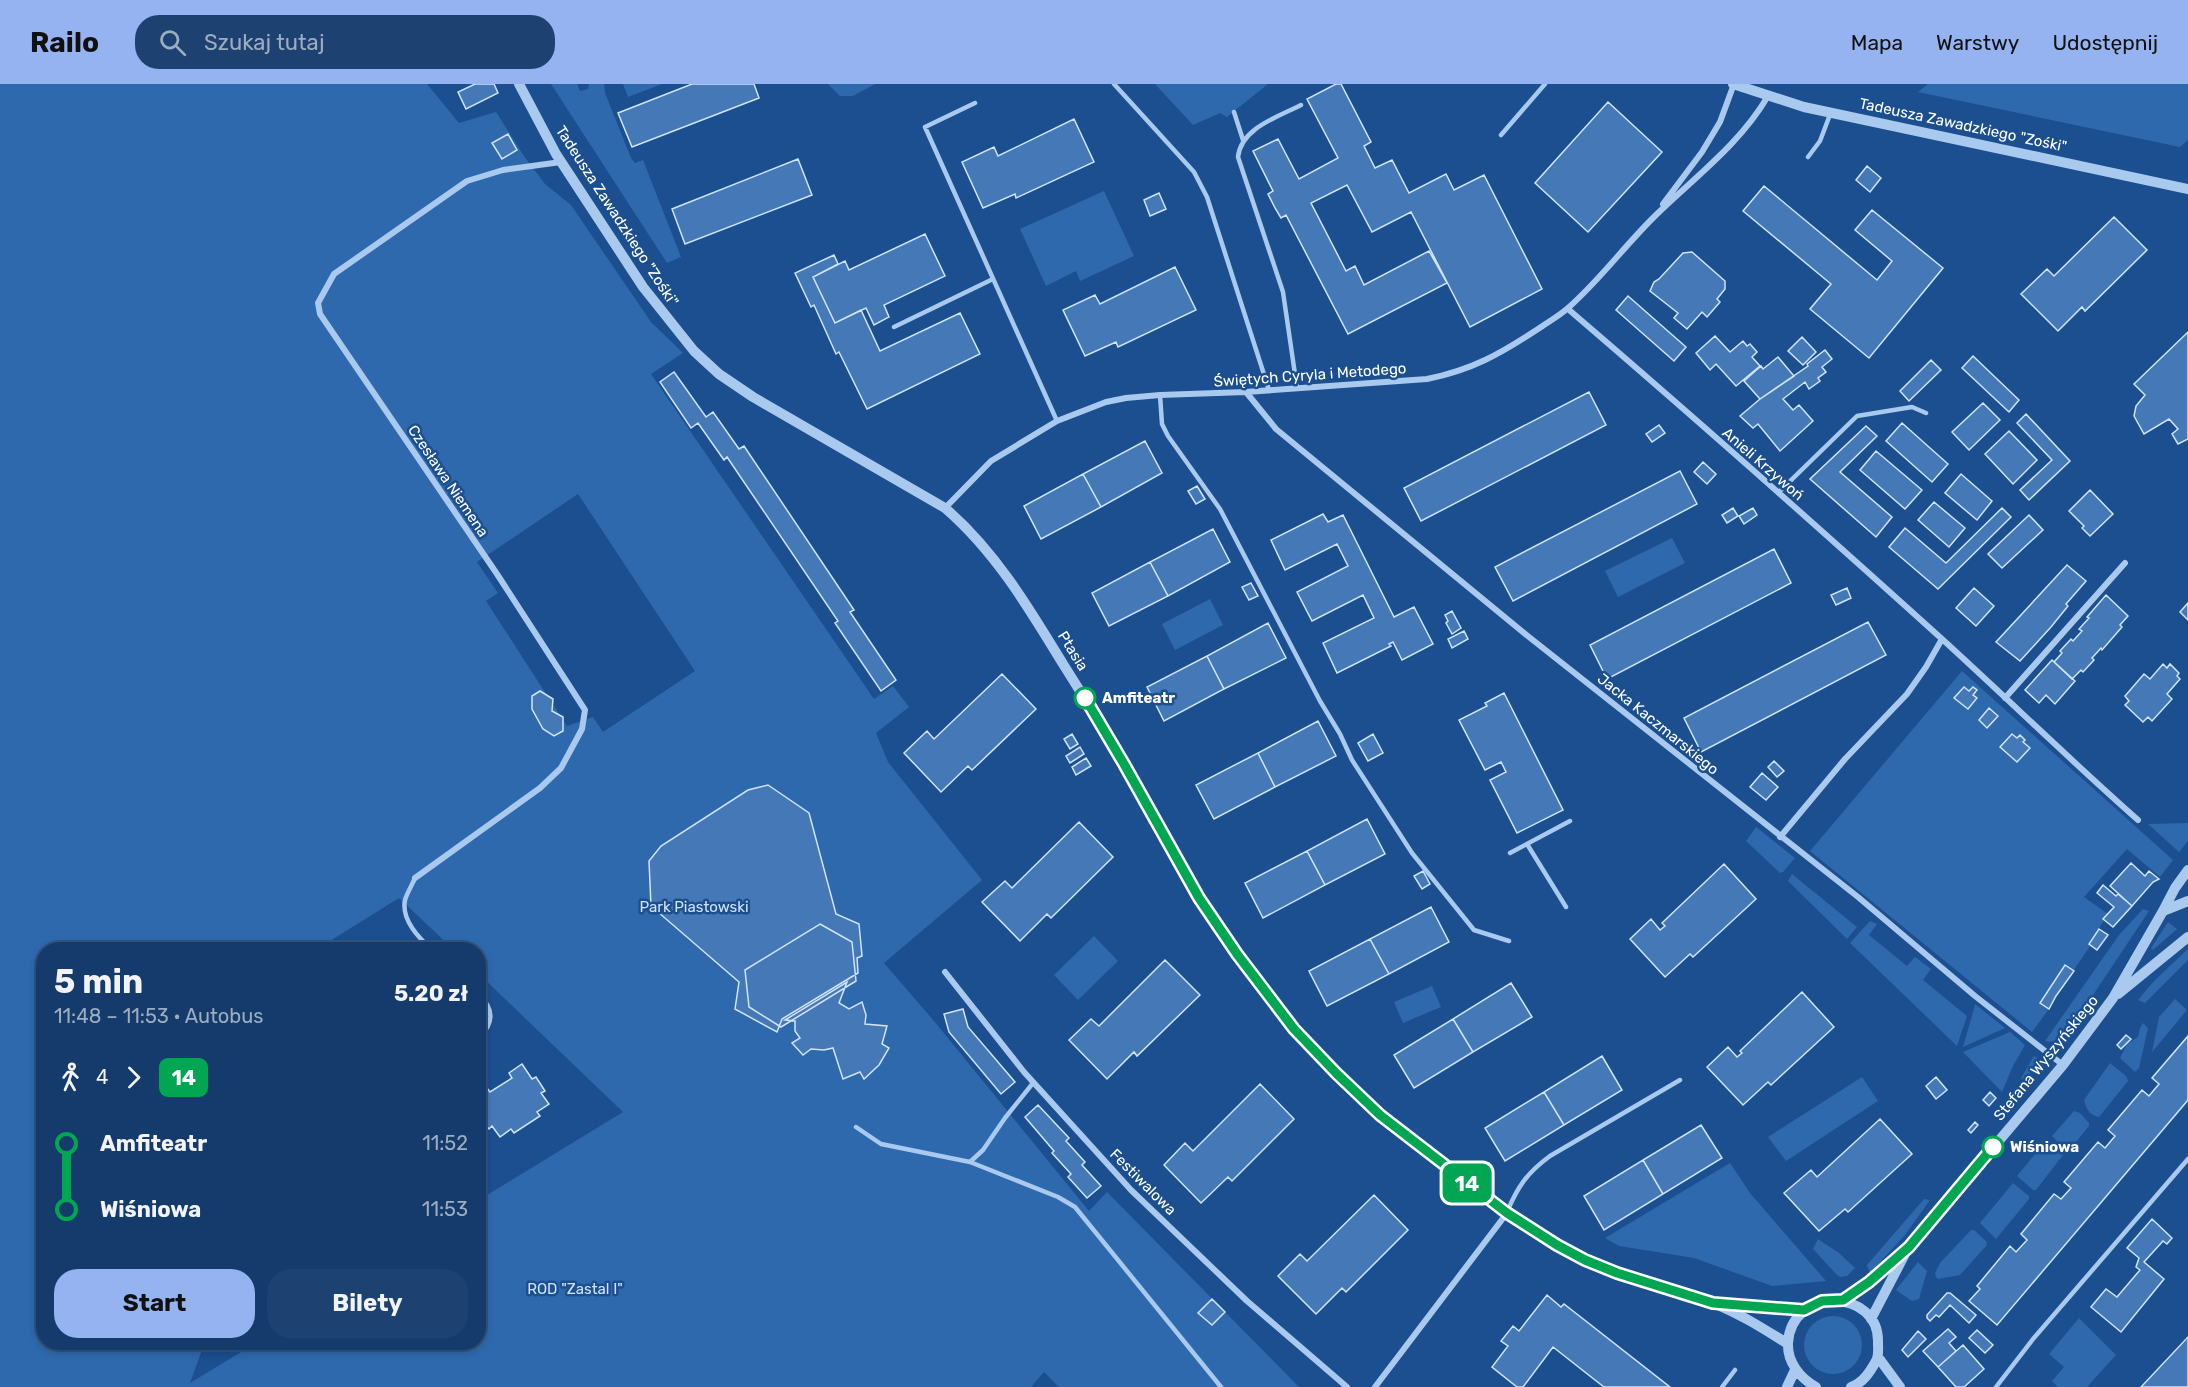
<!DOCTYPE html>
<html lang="pl">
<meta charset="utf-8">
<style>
:root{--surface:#143b6b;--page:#1d4271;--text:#f1f3f6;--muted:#9dadc1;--line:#33557e;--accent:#95b2f1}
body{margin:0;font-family:Rubik,sans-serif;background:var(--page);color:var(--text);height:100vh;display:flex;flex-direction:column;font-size:22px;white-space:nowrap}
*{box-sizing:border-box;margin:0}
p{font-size:20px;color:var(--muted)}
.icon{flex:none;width:33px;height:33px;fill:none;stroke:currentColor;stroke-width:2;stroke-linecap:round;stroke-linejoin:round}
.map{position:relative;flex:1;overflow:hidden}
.panel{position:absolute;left:36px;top:858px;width:450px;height:408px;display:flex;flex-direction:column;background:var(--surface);border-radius:24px;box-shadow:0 3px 9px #0003,0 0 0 2px var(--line)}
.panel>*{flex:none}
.badge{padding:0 12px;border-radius:9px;font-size:21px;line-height:39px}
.map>.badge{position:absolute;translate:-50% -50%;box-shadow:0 0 0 3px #fff}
.legs{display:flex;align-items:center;gap:9px;height:66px;padding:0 18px;font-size:20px}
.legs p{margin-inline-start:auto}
.summary{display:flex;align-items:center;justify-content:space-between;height:102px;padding:0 18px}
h1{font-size:33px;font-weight:700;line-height:45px}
.button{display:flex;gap:12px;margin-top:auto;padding:12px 18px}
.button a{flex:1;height:69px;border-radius:24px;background:var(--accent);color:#111;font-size:24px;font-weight:700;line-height:69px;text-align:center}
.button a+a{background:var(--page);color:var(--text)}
ul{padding:0 18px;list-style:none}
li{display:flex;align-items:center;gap:21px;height:66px;font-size:22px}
li i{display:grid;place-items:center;width:9px;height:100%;margin:0 8px;background:currentColor}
li i::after{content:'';width:15px;height:15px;margin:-8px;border:4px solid;border-radius:50%;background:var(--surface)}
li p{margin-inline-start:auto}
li:first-child i{background:linear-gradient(#0000 50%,currentColor 0)}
li:last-child i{background:linear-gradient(currentColor 50%,#0000 0)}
header{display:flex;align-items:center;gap:36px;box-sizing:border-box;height:84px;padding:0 30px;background:var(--accent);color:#111}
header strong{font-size:28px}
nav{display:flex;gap:33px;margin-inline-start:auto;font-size:21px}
.search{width:420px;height:54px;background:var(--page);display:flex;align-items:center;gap:15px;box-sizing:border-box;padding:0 21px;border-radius:24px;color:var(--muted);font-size:22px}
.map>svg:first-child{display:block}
.green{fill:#2e69ad;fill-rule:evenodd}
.building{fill:#4478b7;stroke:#cfe3fa;stroke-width:1.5}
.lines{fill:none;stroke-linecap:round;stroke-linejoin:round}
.service{stroke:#a9c9ee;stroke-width:4.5}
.minor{stroke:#a9c9ee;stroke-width:6}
.tertiary{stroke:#a9c9ee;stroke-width:10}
.line-1-casing{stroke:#fff;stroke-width:14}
.line-1{stroke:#00a651;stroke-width:9}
.stop-1-dot{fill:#fff;stroke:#00a651;stroke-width:3}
.labels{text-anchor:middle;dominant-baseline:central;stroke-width:5;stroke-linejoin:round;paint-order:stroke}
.street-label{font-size:15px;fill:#fff;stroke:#1b4f8f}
.stop-label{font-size:15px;font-weight:bold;fill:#fff;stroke:#1b4f8f;text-anchor:start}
.park-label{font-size:15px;fill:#cfe3fa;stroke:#1b4f8f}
</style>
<header>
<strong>Railo</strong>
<div class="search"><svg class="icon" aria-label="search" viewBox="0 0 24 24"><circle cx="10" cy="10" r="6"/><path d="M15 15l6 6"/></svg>Szukaj tutaj</div>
<nav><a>Mapa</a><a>Warstwy</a><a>Udostępnij</a></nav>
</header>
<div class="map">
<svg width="2188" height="1303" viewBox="0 0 2188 1303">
<rect width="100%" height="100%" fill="#1b4f8f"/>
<path class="green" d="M0 0H427L459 39 496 28 524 72 545 100 571 121 651 238 683 269 651 290 874 615 893 602 909 623 876 649 888 678 982 796 884 879 934 937 1089 1127 1107 1108 1299 1303H1059L1044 1288 1031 1303H0ZM578 410 695 587 603 648 593 633 567 642 486 517 498 509 477 478ZM399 814 453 865 478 866 479 890 623 1028 479 1116 478 1258 256 1259 190 1299 203 1263V1258H44V866L317 865Z
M551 0H577L580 7 588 5 589 0H604L605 9 631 74 635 79 643 76 681 173 667 179Z
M623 0H662L628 13Z
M828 0H875L853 12H840Z
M1155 0H1268L1227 33 1220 29 1193 41Z
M1928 0H2188V56L2180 63 1918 8Z
M1104 107 1134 172 1080 197 1076 187 1046 202 1020 145Z
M1672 454 1685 479 1618 513 1605 487Z
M1210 515 1223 541 1175 566 1162 540Z
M1962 587 2173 776 2160 793 2127 765 2084 813 2108 830 2089 860 2091 861 2073 887 2065 882 2040 919 2049 925 2032 948 1810 767Z
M2188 739V757L2179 768 2148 740Z
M1756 743 1795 774 1783 788 1780 789 1746 757Z
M1792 790 1857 843 1847 855 1788 797Z
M2143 825 2149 827 2065 953 2053 958 2045 957 2119 851Z
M1870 837 1877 840 1869 851 1907 882 1915 873 1931 885 1923 896 1967 932 1957 962 1850 859Z
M2168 838 2177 845 2153 866 2151 864Z
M1094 852 1118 877 1078 916 1054 891Z
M2188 865V876L2145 919 2138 916 2154 897Z
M1432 902 1441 923 1403 939 1394 918Z
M2175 915 2187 926 2152 968 2159 933Z
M1975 920 2005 944 1963 963 1975 921Z
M2143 939 2148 944 2139 984 2135 988 2120 974 2127 960 2138 953 2140 944Z
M2010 948 2025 961 2013 982 2002 1008 1963 968Z
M2034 972 2037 974 2038 981 2024 997 2021 994Z
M2110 979 2126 992 2128 997 2099 1033C2090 1032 2086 1024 2084 1016Z
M1862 993 1878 1017 1786 1077 1768 1053Z
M2074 1027 2080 1029 2089 1039V1042L2068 1068 2052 1052Z
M2048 1058 2063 1071 2036 1106H2033L2017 1092 2044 1059Z
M1730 1079 1750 1109 1826 1197 1772 1202 1694 1174 1619 1162 1605 1154Z
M2013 1099 2029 1112V1115L1996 1155 1980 1139Z
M1924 1115 1930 1116 1905 1151 1870 1189 1867 1181Z
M1971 1146H1974L1987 1158 1986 1162 1960 1191 1938 1195 1936 1193 1935 1189 1940 1179Z
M1818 1155 1839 1169 1855 1184 1847 1192 1840 1193 1837 1191 1813 1165Z
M1918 1178 1927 1187 1919 1215 1912 1217 1896 1206Z
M1804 1261a29 29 0 1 1 58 0a29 29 0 1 1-58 0Z
M2079 1234 2116 1271 2087 1303H2058L2052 1297 2064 1283 2049 1270Z"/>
<path class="building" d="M475 0H494L498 9 466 25 458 8Z
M692 0H754L759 14 632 63 618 29Z
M1336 0H1341L1371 58 1364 62 1375 84 1392 76 1409 109 1446 90 1454 106 1484 91 1542 205 1470 243 1411 128 1372 148 1347 101 1311 119 1346 187 1355 182 1364 201 1429 167 1447 199 1348 250 1286 131 1281 134 1275 124 1268 110 1273 107 1253 67 1278 55 1299 95 1338 74 1307 15Z
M1608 18 1662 68 1588 148 1535 99Z
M1074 35 1094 78 1016 114 1015 110 983 124 962 78 994 63 998 72Z
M508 50 517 66 502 75 492 59Z
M798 75 812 111 685 160 672 125Z
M1867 82 1881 94 1870 108 1856 96Z
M1764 102 1877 196 1892 177 1855 146 1872 126 1943 184 1869 274 1810 225 1831 200 1743 127Z
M1159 109 1166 125 1150 132 1144 116Z
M2114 133 2147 166 2085 227 2082 223 2058 247 2021 210 2047 185 2054 192Z
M925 150 945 192 884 221 889 233 874 241 866 224 835 239 813 193 845 177 849 186Z
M1692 168 1725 197V205L1717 215 1720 218 1707 233 1702 228 1687 245 1674 234 1678 229 1650 207 1654 198 1659 195 1683 169Z
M834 171 838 180 813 193 835 239 861 226 880 267 960 229 980 270 867 325 839 268 836 270 814 221 811 223 795 189Z
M1175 183 1196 226 1118 263 1116 258 1085 272 1063 226 1095 211 1100 220Z
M1628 212 1686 263 1674 277 1616 226Z
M2188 248V355L2178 360 2172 350 2178 345 2169 335 2144 350 2134 332 2136 322 2145 311 2134 300Z
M1715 252 1730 268 1743 257 1747 262 1750 260 1757 268 1752 273 1760 282 1736 302 1716 280 1710 286 1696 269Z
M1802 253 1816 268 1803 281 1788 267Z
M1825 266 1832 275 1822 283 1826 288 1818 294 1820 297 1809 305 1805 298 1783 315 1793 326 1799 321 1813 337 1780 367 1758 340 1753 344 1740 332 1760 315 1808 282 1807 280Z
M1973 272 2019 316 2009 328 1962 284Z
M1778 273 1794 292 1760 315 1744 297 1761 282 1763 285Z
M1931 276 1941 286 1909 317 1900 307Z
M674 288 706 333 713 328 739 365 744 362 854 526 850 528 896 596 881 607 835 539 838 537 727 373 724 376 698 339 691 344 660 298Z
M1589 308 1606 341 1421 437 1404 404Z
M1983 319 2000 336 1969 366 1952 348Z
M2026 330 2070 377 2029 416 2020 406 2052 376 2017 339Z
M1902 339 1948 380 1932 398 1886 357Z
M1659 341 1665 349 1652 358 1646 350Z
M1866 342 1877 352 1840 388 1892 433 1876 453 1810 395Z
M2009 347 2037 376 2013 400 1985 370Z
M1145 357 1162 389 1101 423 1083 390Z
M1876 367 1922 406 1905 425 1860 386Z
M1703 378 1716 390 1707 400 1694 388Z
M1680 387 1697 420 1513 517 1495 483Z
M1083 390 1101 423 1041 455 1024 422Z
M1961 390 1992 417 1977 436 1945 409Z
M1197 402 1205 415 1196 420 1188 407Z
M2090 406 2113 430 2090 452 2082 444 2084 442 2069 427Z
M1934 418 1965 444 1949 463 1918 436Z
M1733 424 1738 432 1727 439 1722 431Z
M1753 424 1757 431 1744 440 1739 432Z
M2002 424 2011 433 1938 505 1889 463 1905 444 1946 479Z
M1323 430 1328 438 1343 431 1394 533 1414 523 1433 560 1402 576 1393 558 1389 560 1391 562 1337 589 1323 559 1374 534 1363 511 1312 537 1297 508 1348 482 1337 460 1285 486 1271 456Z
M2029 431 2043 446 2002 484 1988 470Z
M1213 445 1230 478 1168 512 1150 478Z
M1774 465 1791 499 1607 595 1590 561Z
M1150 478 1168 512 1109 542 1092 509Z
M2067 481 2086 497 2066 520 2068 522 2051 543 2020 577 1996 558Z
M1251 499 1258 512 1249 516 1242 503Z
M1847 504 1851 514 1836 521 1831 511Z
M1974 504 1994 522 1976 542 1956 524Z
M2106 511 2128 532 2120 541 2122 543 2102 566 2101 564 2092 574 2094 576 2083 588 2081 586 2072 595 2054 578 2062 569 2060 567 2071 555 2073 557 2082 547 2079 545 2089 534 2087 533Z
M2188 519V536L2180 528Z
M1452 527 1461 544 1452 550 1446 539 1448 537 1445 531Z
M1868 538 1886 571 1701 668 1684 634Z
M1268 539 1286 574 1224 605 1207 572Z
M1464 547 1468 555 1452 564 1448 555Z
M1207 572 1224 605 1164 637 1147 603Z
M2052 576 2075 597 2055 620 2046 611 2039 619 2025 606Z
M2163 580 2167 584 2170 580 2179 589 2177 592 2180 595 2167 610 2172 615 2152 637 2148 633 2143 638 2125 621 2129 617 2125 612 2144 590 2150 595Z
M1002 590 1036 625 972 686 968 682 941 708 904 669 927 647 934 655Z
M1964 603 1969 607 1973 603 1977 606 1973 611 1977 614 1968 625 1954 614Z
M540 607 553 615 552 627 563 633V647L554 652 543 645 532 625V612Z
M1504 609 1563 726 1517 749 1490 696 1506 688 1501 678 1485 686 1459 636 1487 622 1485 619Z
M1989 624 1998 632 1987 644 1979 636Z
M1318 637 1336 672 1275 703 1258 669Z
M1072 650 1078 660 1070 665 1064 655Z
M1373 650 1383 669 1368 677 1358 659Z
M2012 650 2017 654 2020 651 2025 656 2023 658 2030 664 2017 678 2000 663Z
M1080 663 1084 670 1070 679 1066 672Z
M1258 669 1275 703 1214 735 1196 701Z
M1086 674 1091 682 1076 691 1072 683Z
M1774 677 1784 687 1777 693 1768 683Z
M1762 689 1778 703 1766 716 1750 703Z
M768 701 809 729 836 830 859 840 862 872 857 874 858 889 782 935 777 948 735 925 739 898 651 822 649 777 661 762 748 706Z
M1367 735 1385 770 1325 801 1307 767Z
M1079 738 1113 773 1051 834 1047 830 1020 857 982 818 1005 797 1012 804Z
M1307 767 1325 801 1263 834 1245 799Z
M2131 779 2145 792 2149 787 2159 795 2153 798 2132 822 2110 802Z
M1724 780 1756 815 1693 873 1690 870 1665 893 1630 855 1651 835 1660 846 1665 842 1662 839Z
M1423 787 1430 800 1422 805 1414 792Z
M2103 801 2116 812 2118 810 2132 822 2113 843 2103 835 2114 823 2097 809Z
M1431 823 1449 858 1389 890 1370 855Z
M820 840 852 858 856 897 781 943 749 923 745 886Z
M2099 845 2108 851 2097 866 2089 860Z
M1370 855 1389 890 1327 922 1309 887Z
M1165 876 1200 911 1137 972 1134 968 1107 995 1069 956 1091 935 1099 942Z
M2065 881 2074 887 2056 912 2049 925 2040 919Z
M847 898 839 919 849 925 862 918 866 931 865 940 887 942 882 960 889 964 879 981 864 995 860 988 843 995 833 964 824 966 811 965 803 971 792 959 800 954 795 947V937L785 936Z
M1511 899 1532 933 1473 968 1453 935Z
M1802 908 1834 943 1771 1001 1768 998 1743 1021 1707 983 1728 963 1737 973 1742 969 1740 967Z
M963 925 968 943 1015 998 1001 1010 949 948 944 930Z
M1453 935 1473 968 1414 1004 1394 971Z
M2126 951 2131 955 2121 965 2117 961Z
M2188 952V1016L1997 1241 1969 1217 1980 1205 1977 1202 2010 1162 2016 1168 2027 1156 2021 1150 2054 1110 2061 1115 2071 1104 2064 1098 2098 1058 2105 1064 2115 1052 2108 1046 2142 1006 2149 1012 2159 1000 2152 994Z
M1602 972 1622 1006 1564 1041 1544 1008Z
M522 980 532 995 536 993 545 1007 541 1009 549 1020 537 1028 540 1032 514 1049 511 1045 500 1053 492 1042 489 1045 481 1036 479 1030 483 1028 478 1021V1009L487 1004 490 1008 512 994 509 989Z
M1936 993 1947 1006 1936 1015 1926 1002Z
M1260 1000 1294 1035 1232 1097 1228 1093 1201 1119 1164 1081 1185 1059 1193 1067Z
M1544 1008 1564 1041 1505 1077 1485 1044Z
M1990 1008 1996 1014 1989 1022 1983 1016Z
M1038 1021 1069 1054 1066 1057 1085 1078 1082 1081 1101 1102 1087 1114 1068 1093 1071 1090 1052 1069 1054 1067 1025 1033Z
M1880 1035 1912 1070 1848 1128 1845 1125 1819 1147 1784 1109 1811 1086 1817 1093Z
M1975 1038 1978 1041 1971 1049 1968 1046Z
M1701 1041 1722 1074 1663 1110 1643 1076Z
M1643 1076 1663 1110 1604 1146 1584 1112Z
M1374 1111 1408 1146 1346 1208 1342 1204 1316 1230 1278 1192 1300 1170 1307 1177Z
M2152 1135 2172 1154 2167 1160 2163 1157 2144 1178 2164 1195 2121 1248 2091 1223 2106 1205 2117 1213 2140 1186 2136 1183 2139 1174 2127 1164Z
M1947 1209H1950L1976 1231 1969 1239 1950 1221 1939 1233 1936 1231 1930 1237 1927 1234V1231Z
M1547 1211 1561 1223 1564 1220 1670 1303H1604L1553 1263 1523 1303H1517L1492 1283 1508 1262 1501 1257 1513 1242 1519 1247Z
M1212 1215 1225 1228 1212 1241 1198 1229Z
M1948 1245 1956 1253 1949 1259 1956 1267 1938 1283 1923 1267Z
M1977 1246 1993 1261 1985 1269 1969 1254Z
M1918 1247 1926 1255 1908 1273 1902 1266Z
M2188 1253V1303H2141L2142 1302Z
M1963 1261 1984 1285 1964 1303H1956L1938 1283Z"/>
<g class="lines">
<path class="service" d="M1114 0 1194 88 1207 113 1269 306
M975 19 925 43 1057 337
M1234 28 1243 56
M1501 51 1545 0
M1808 73 1820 57 1831 28
M894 243 993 195
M1297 304 1283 208 1238 73C1241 44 1278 33 1301 21
M1160 311 1162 340 1168 352 1220 425 1320 617 1340 650 1352 676 1412 769 1474 846 1509 857
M1778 409 1857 332 1912 323 1926 329
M1527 760 1566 823
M1510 769 1570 737
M415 794C412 801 407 809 405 816 401 836 419 854 432 866
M478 910C494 924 495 940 478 954
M856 1043 881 1060 970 1078 1058 1113 1075 1123 1221 1303
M970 1078 983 1066 1005 1034 1033 999
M1507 1128C1518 1102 1527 1089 1550 1072L1680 996
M1722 1303 1735 1286
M1996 1303 2033 1255 2188 1075"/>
<path class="minor" d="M1663 120 1702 68 1720 38 1734 0
M1568 225C1694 333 1818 443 1942 555 2008 615 2071 677 2138 736
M1246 308 1276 345 1529 553 1858 813 1975 912 2063 981
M945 424 991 377 1057 337 1106 318 1126 314 1160 311 1246 308 1427 295C1472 286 1500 270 1538 245 1548 238 1559 232 1568 224 1600 196 1625 161 1656 131 1695 93 1740 60 1768 12
M2005 614 2125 479
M1780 753 1845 675 1907 610 1926 583 1942 555
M415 794 540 704 561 684 582 645 585 626 497 490 320 230 318 219 334 190 467 97 503 86 561 78
M945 888 1024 988 1131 1106 1247 1217 1347 1303
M1375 1303 1507 1129"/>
<path class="tertiary" d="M519 0 556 70 643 203 694 267 719 290 753 313 945 424C995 467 1029 524 1063 580 1084 613 1104 646 1124 679 1150 724 1172 770 1199 814 1227 858 1258 903 1293 943 1338 996 1392 1040 1447 1083 1490 1117 1535 1153 1584 1176 1625 1195 1671 1202 1713 1219 1739 1229 1764 1245 1788 1260
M1733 0 1804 23 2188 105
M2163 827 2188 817
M2118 910 2188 853
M1843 1216 1869 1198 1909 1163 2063 981 2113 914 2163 827 2175 804 2188 786
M1718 1219 1805 1226
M1871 1235 1906 1168
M1878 1273 1900 1303
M1787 1303 1795 1286
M1816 1303C1800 1294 1787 1278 1788 1259 1791 1202 1880 1204 1878 1259 1878 1266 1879 1272 1876 1277 1870 1288 1863 1299 1851 1303"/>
</g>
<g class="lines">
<g class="line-1-casing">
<path id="line-1" d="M1085 614 1124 680 1199 814 1237 870 1294 945 1336 989 1380 1031 1507 1129 1557 1161 1585 1176 1617 1189 1713 1219 1804 1226 1822 1217 1843 1216 1869 1198 1909 1163 1993 1063"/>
</g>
<use href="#line-1" class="line-1"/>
</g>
<g class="stop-1-dot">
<circle cx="1085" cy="614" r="10"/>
<circle cx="1993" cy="1063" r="10"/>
</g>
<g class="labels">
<g class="street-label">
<text transform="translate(1963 41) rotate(12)">Tadeusza Zawadzkiego "Zośki"</text>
<text transform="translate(617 132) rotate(57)">Tadeusza Zawadzkiego "Zośki"</text>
<text transform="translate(1310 291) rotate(-4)">Świętych Cyryla i Metodego</text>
<text transform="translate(1763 380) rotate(41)">Anieli Krzywoń</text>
<text transform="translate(448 397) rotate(56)">Czesława Niemena</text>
<text transform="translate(1073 567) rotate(58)">Ptasia</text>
<text transform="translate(1658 640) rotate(39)">Jacka Kaczmarskiego</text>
<text transform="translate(2046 974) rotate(-51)">Stefana Wyszyńskiego</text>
<text transform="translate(1143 1098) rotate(45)">Festiwalowa</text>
</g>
<g class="stop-label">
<text x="1102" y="614">Amfiteatr</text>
<text x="2010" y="1063">Wiśniowa</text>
</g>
<g class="park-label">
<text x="694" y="823">Park Piastowski</text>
<text x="575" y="1205">ROD "Zastal I"</text>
</g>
</g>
</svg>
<b class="badge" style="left:1467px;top:1099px;background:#00a651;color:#fff">14</b>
<section class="panel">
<div class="summary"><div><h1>5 min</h1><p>11:48 – 11:53 · Autobus</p></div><b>5.20 zł</b></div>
<div class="legs"><svg class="icon" aria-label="walk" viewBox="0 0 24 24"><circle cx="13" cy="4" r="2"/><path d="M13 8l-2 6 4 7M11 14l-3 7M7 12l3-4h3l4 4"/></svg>4<svg class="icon" aria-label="forward" viewBox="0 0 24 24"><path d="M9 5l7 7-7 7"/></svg><b class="badge" style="background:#00a651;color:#fff">14</b></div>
<ul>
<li><i style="color:#00a651"></i><b>Amfiteatr</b><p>11:52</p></li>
<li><i style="color:#00a651"></i><b>Wiśniowa</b><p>11:53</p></li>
</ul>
<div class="button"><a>Start</a><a>Bilety</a></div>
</section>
</div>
